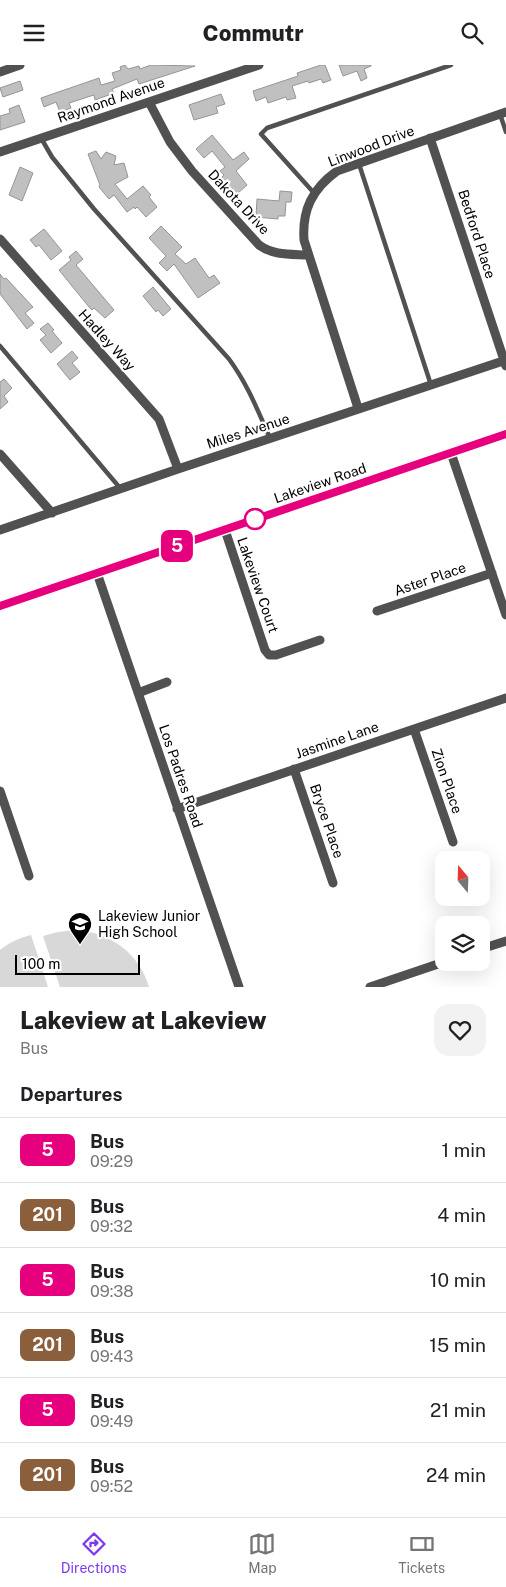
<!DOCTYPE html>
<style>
:root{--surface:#fff;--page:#f2f2f2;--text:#202124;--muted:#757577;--line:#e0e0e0;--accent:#7c3aed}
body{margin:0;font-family:"Public Sans",sans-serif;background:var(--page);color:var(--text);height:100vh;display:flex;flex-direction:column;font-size:19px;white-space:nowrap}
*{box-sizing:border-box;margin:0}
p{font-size:16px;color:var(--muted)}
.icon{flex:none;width:28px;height:28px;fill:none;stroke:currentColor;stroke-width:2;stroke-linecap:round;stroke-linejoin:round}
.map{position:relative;height:922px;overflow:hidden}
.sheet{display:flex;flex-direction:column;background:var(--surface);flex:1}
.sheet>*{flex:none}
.badge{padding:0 10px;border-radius:8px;font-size:18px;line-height:32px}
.needle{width:32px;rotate:341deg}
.buttons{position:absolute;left:435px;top:786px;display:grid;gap:10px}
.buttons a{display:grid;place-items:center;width:55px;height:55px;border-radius:10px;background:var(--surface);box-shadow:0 5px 20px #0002;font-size:25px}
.scale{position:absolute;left:15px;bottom:12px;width:125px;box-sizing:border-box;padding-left:5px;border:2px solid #000;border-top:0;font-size:14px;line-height:18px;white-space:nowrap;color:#000;-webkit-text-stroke:4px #fff;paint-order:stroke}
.map>.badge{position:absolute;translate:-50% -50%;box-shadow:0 0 0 2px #fff}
h2{padding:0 20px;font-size:19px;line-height:45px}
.round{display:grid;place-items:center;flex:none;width:52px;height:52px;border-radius:15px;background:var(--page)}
.overview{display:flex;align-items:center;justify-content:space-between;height:85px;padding:0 20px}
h1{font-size:24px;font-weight:800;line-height:38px}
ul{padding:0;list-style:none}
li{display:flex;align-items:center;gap:15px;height:65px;padding:0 20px;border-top:1px solid var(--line)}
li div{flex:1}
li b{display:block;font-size:19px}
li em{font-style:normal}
li .badge{min-width:55px;font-weight:700;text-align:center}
header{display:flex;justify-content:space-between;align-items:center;height:65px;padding:0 20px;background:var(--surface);font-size:22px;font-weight:800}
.tabs{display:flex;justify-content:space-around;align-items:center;height:70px;border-top:1px solid var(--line);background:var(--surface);font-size:14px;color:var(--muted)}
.tabs a{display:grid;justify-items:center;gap:2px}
.tabs .active{color:var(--accent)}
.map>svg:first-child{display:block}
.green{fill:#d8d8d8}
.building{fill:#c0c0c0;stroke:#959595}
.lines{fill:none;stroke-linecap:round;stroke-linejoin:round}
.lane{stroke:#515151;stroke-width:4.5}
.street{stroke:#515151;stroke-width:9}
.secondary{stroke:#1e1e1e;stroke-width:10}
.line-casing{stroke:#fff;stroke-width:11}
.line{stroke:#e6007e;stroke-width:8}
.stop-dot{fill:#fff;stroke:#e6007e;stroke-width:2.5}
.labels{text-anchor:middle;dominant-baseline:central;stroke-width:4.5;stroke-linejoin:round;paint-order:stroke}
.street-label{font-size:14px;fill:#000;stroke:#fff}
.poi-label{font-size:14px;fill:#000;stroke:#fff;text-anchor:start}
</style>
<header><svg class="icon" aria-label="menu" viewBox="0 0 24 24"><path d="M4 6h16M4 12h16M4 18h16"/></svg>Commutr<svg class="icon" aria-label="search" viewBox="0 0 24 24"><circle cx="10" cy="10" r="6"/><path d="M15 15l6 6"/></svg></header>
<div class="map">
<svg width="506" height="922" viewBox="0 0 506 922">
<rect width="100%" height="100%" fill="#fff"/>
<path class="green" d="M75 865C110 867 139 888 149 922H60L43 871 58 867Z
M31 870 48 922H0V885C10 877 19 873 31 870Z"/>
<path class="building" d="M125 0 128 4 139 1 140 4 151 0 195 1 139 19 137 14 112 24 114 28 95 35 94 30 69 38 71 43 60 47 56 37 44 42 41 33 99 13 101 20 115 16 112 8 121 5 120 2Z
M321 0H325L331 15 323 18 321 14 309 18 308 16 292 21 296 33 287 35 286 32 268 38 266 32 256 36 253 26 298 11 297 8Z
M339 0H371V1L364 4 367 13 361 16 357 6 343 11Z
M20 16 23 25 3 32 0 23Z
M221 29 225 39 216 42 218 48 194 55 189 40Z
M19 40 25 57 0 65V51L10 48 9 44Z
M212 70 233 95 244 87 249 94 236 106 247 120 237 129 222 112 224 110 220 106 225 102 212 86 204 93 196 84Z
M96 86 101 94 106 87 116 91 114 100 124 98 128 112 115 119 127 134 143 121 151 130 149 132 157 142 146 152 137 142 135 144 134 142 127 147 114 130 109 134 99 122 100 120 88 89Z
M20 102 33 108 22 136 9 130Z
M280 126 292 127 291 137H286L285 151H278V154L256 152 257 134 279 136Z
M161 161 182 182 175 189 186 199 195 193 209 213 214 210 220 218 198 233 174 199 167 206 159 198 166 191 149 173Z
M44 164 62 186 51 195 39 180 36 182 30 175Z
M76 186 83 194 76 200 114 245 105 253 94 243 92 245 89 242 59 205 71 195 69 192Z
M0 209 4 214 6 213 33 242 25 248 34 258 27 264 0 229Z
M153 222 171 244 163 251 158 245 156 247 143 231Z
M48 258 54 265 52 266 62 278 51 288 40 275 46 270 40 264Z
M72 286 78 293 72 298 80 307 70 315 57 299Z
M4 314 12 323 4 331 8 337 0 344V317Z"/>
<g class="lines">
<path class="lane" d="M500 49 506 67
M41 73 52 92 94 144 229 294C248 320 257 344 270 373
M359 99 431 320
M314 128 261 69 267 63 451 0
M0 281 120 423"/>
<path class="street" d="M0 7 20 0
M149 37 170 77 192 106 259 180C274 191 291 189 308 190
M430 73 506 301
M0 87 259 0
M0 174 159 354 178 404
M358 343 304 175C302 145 312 124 337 106L506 47
M451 388 506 550
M0 389 52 448
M0 465 178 404 506 295
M225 465 265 585 269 590H276L320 575
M97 508 239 922
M377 546 492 508
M138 628 167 617
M414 664 453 777
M294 704 333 818
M0 726 29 811
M177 744 506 633
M481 884 506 876
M370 922 444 897"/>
<path class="secondary" d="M0 541 506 369"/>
</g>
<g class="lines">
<g class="line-casing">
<path id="line" d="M0 541 506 369"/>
</g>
<use href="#line" class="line"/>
</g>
<defs>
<g id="school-pin" transform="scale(1.25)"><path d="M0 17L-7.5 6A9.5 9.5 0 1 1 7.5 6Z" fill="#000" stroke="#fff"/><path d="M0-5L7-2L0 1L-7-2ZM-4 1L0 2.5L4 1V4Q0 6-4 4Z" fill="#fff"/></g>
</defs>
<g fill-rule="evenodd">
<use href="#school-pin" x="80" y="859"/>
</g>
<circle class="stop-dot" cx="255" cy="454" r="10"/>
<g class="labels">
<g class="street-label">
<text transform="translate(111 35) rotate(-19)">Raymond Avenue</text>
<text transform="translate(371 81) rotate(-21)">Linwood Drive</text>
<text transform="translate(239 137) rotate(47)">Dakota Drive</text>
<text transform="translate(477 169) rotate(72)">Bedford Place</text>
<text transform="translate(107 275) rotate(48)">Hadley Way</text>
<text transform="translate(248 366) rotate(-18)">Miles Avenue</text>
<text transform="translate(320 418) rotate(-19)">Lakeview Road</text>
<text transform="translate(430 514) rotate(-19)">Aster Place</text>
<text transform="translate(258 520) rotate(71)">Lakeview Court</text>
<text transform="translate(337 675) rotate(-19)">Jasmine Lane</text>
<text transform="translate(181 711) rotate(71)">Los Padres Road</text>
<text transform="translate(447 716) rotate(71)">Zion Place</text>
<text transform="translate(327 756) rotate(71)">Bryce Place</text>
</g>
<g class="poi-label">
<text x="98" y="851">Lakeview Junior<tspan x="98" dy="16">High School</tspan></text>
</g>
</g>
</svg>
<div class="buttons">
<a><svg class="needle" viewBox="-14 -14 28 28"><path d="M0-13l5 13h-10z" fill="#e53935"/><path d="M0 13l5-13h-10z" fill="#757577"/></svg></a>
<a><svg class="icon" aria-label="layers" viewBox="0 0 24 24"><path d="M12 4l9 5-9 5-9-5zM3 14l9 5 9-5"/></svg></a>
</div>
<div class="scale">100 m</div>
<b class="badge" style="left:177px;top:481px;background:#e6007e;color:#fff">5</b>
</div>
<section class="sheet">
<div class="overview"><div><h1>Lakeview at Lakeview</h1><p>Bus</p></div><a class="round"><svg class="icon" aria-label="heart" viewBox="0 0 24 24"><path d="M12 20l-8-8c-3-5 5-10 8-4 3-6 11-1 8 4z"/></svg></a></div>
<h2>Departures</h2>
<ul>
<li><span class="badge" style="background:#e6007e;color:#fff">5</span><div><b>Bus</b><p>09:29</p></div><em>1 min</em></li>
<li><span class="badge" style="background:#8b5e3c;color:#fff">201</span><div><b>Bus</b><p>09:32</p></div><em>4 min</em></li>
<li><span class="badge" style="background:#e6007e;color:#fff">5</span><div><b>Bus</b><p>09:38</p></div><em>10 min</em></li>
<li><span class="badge" style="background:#8b5e3c;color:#fff">201</span><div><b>Bus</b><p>09:43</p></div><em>15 min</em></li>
<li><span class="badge" style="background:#e6007e;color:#fff">5</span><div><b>Bus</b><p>09:49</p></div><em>21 min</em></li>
<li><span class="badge" style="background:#8b5e3c;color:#fff">201</span><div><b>Bus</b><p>09:52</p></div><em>24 min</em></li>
</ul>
</section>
<nav class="tabs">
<a class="active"><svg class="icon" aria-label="directions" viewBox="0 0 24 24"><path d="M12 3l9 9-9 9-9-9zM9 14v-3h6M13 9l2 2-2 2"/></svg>Directions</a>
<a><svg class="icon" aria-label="map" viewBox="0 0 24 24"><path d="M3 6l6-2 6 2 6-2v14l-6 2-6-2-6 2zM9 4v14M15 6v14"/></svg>Map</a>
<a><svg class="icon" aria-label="tickets" viewBox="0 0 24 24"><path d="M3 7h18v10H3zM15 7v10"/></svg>Tickets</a>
</nav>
